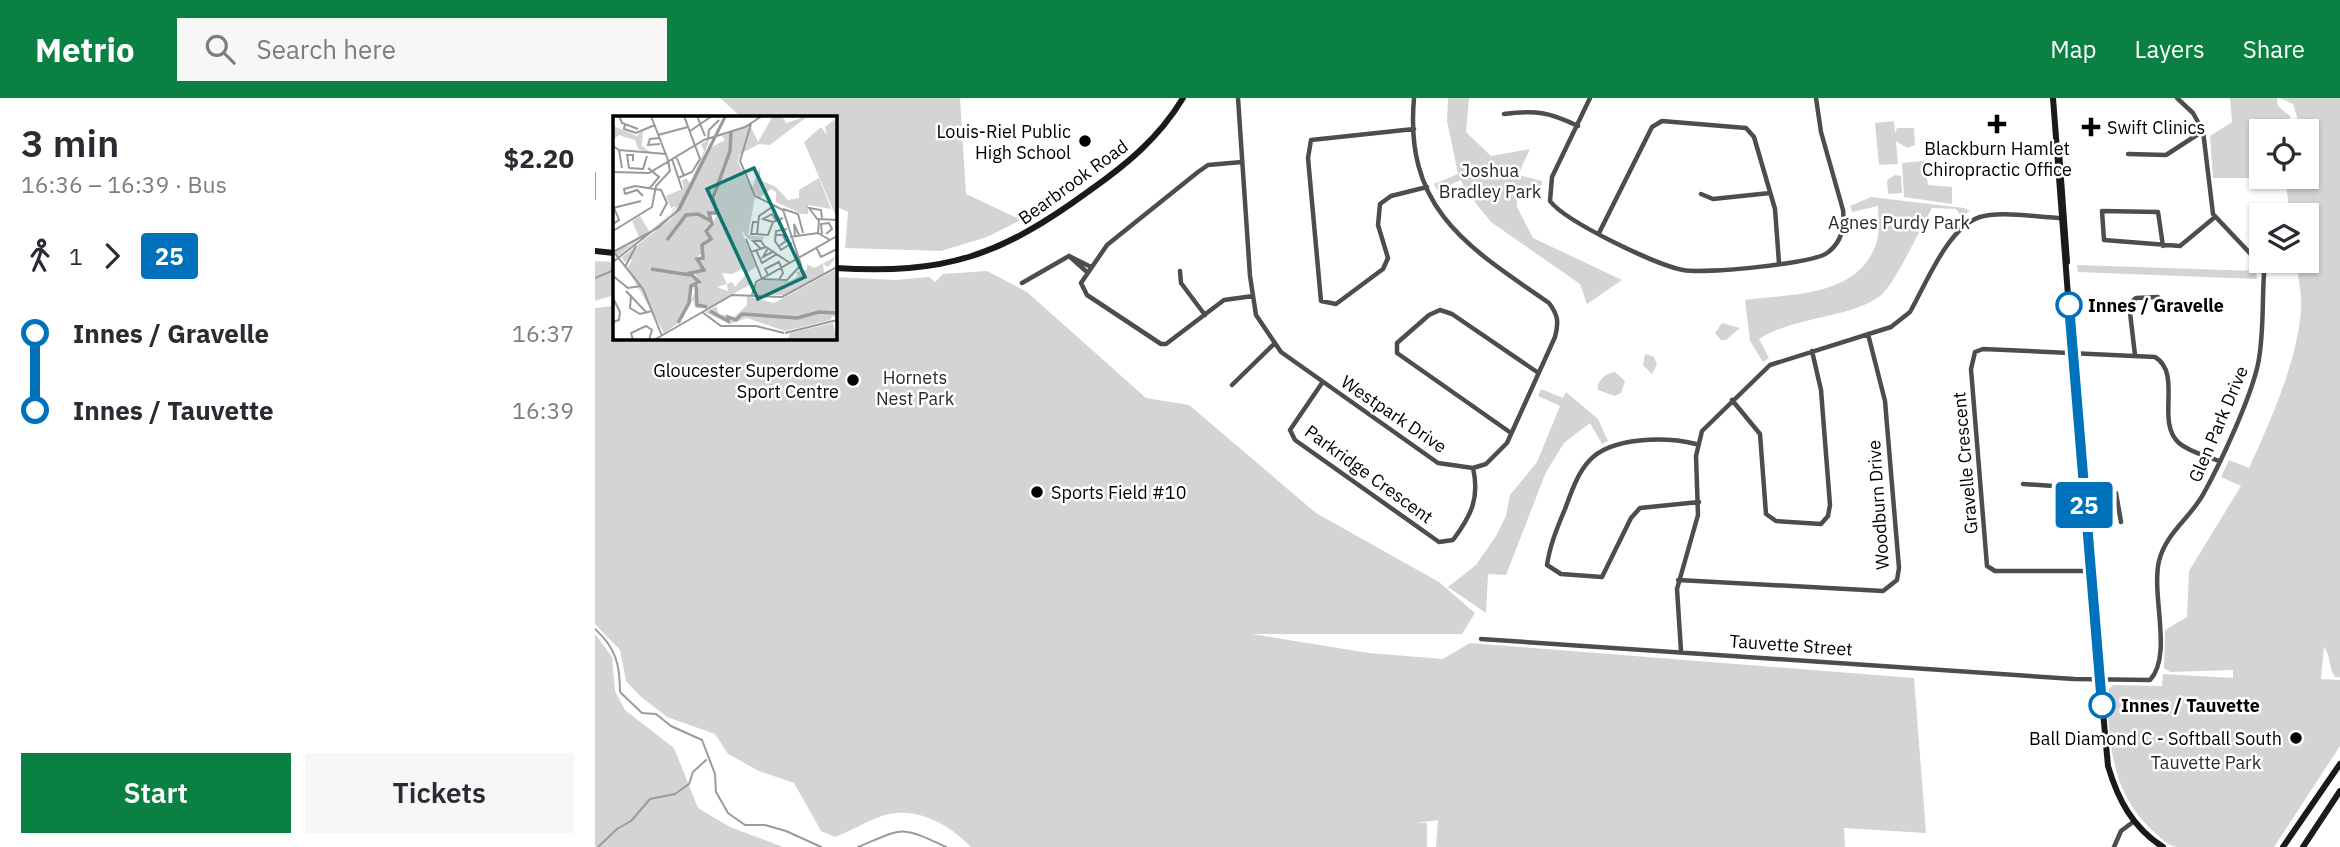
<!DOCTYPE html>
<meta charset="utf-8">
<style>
:root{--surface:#fff;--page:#f7f7f7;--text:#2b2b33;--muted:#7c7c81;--accent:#0b8043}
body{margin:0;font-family:"IBM Plex Sans",sans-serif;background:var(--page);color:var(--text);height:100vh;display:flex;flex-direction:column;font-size:26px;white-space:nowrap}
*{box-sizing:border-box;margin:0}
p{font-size:23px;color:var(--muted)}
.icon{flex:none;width:38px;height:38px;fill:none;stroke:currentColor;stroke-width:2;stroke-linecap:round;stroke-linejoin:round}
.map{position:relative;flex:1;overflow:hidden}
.drawer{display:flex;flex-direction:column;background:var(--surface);width:595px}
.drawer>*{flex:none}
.badge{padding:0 14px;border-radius:5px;font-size:24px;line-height:46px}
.controls{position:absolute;left:1654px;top:21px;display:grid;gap:14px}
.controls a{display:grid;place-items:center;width:70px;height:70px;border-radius:0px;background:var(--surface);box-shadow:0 2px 5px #0004;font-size:35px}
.map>.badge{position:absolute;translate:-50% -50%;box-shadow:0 0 0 4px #fff}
.legs{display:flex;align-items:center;gap:10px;height:77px;padding:0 21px;font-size:23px}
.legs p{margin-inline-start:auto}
.headline{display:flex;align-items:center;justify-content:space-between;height:119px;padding:0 21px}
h1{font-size:38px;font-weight:600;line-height:52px}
.cta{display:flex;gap:14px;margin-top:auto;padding:14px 21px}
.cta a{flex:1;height:80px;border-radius:0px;background:var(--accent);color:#fff;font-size:28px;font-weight:600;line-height:80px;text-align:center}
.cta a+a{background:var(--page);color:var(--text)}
ul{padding:0 21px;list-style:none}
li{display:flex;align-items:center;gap:24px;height:77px;font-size:26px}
li i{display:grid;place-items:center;width:10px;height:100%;margin:0 9px;background:currentColor}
li i::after{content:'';width:18px;height:18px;margin:-9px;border:5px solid;border-radius:50%;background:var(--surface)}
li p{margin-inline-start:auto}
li:first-child i{background:linear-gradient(#0000 50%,currentColor 0)}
li:last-child i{background:linear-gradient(currentColor 50%,#0000 0)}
header{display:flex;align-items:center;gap:42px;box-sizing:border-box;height:98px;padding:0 35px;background:var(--accent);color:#fff}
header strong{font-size:33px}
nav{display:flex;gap:38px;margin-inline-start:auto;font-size:24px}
.search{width:490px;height:63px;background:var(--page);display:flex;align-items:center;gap:18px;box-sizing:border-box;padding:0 24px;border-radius:0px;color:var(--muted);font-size:26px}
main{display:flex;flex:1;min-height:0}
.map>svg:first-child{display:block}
.green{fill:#d4d4d4}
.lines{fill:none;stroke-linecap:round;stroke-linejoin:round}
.stream{stroke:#9b9b9b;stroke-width:2}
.street{stroke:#4d4d4d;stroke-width:4.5}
.secondary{stroke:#1a1a1a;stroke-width:6}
.line-1-casing{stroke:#fff;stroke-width:16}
.line-1{stroke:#0072bc;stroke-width:10}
.poi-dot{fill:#000;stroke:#fff;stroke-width:2.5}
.stop-1-dot{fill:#fff;stroke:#0072bc;stroke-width:3.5}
.labels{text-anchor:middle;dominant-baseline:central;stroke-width:5;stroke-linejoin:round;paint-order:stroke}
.poi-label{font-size:18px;fill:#000;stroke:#fff;text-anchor:end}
.park-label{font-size:18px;fill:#2b2b2b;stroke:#fff}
.street-label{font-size:18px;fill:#000;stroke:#fff}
.stop-label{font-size:18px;font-weight:bold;fill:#000;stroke:#fff;text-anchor:start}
.inset-river{fill:none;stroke:#9b9b9b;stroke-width:3.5}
.inset-road{fill:none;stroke:#999;stroke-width:2}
.view{fill:#0f766e;fill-opacity:0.15;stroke:#0f766e;stroke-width:3.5}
.inset-edge{fill:none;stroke:#000;stroke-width:3.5}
</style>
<header>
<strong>Metrio</strong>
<div class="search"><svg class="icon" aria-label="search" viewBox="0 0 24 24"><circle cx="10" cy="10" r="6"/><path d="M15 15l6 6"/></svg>Search here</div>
<nav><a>Map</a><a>Layers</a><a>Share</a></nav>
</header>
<main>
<section class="drawer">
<div class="headline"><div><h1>3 min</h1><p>16:36 – 16:39 · Bus</p></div><b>$2.20</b></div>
<div class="legs"><svg class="icon" aria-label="walk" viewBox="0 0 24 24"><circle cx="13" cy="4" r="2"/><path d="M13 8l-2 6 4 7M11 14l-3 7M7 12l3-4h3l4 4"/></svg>1<svg class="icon" aria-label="forward" viewBox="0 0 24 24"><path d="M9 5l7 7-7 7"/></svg><b class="badge" style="background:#0072bc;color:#fff">25</b></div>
<ul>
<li><i style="color:#0072bc"></i><b>Innes / Gravelle</b><p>16:37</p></li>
<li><i style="color:#0072bc"></i><b>Innes / Tauvette</b><p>16:39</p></li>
</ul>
<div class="cta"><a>Start</a><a>Tickets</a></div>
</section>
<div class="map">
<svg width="1745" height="749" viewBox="0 0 1745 749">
<rect width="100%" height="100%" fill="#fff"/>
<path class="green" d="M125 0H365L371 96 426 122 392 139 346 153 250 150 253 114 240 108V19H146Z
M853 0H874L871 34 896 58 935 51 923 77 947 83 946 90 921 88 922 109 938 140 1027 182 992 206 985 186 896 124 871 93 866 82 842 92 839 86 863 76 852 23Z
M1635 0H1682L1683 8 1696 19 1685 33H1666V79L1688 80H1618L1615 38 1637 24Z
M1685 0H1745V579H1740C1733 569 1736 558 1729 549L1726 581 1745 582V648L1679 749C1652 749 1607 749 1581 749 1573 747 1565 740 1559 734 1515 693 1516 650 1511 594L1518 587 1567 588 1568 576 1638 580V572L1575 574 1569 570 1570 532 1592 519 1594 473 1646 388 1626 379 1634 362 1654 370C1675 324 1703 262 1706 211 1707 196 1703 178 1701 163H1712V117H1695L1690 79H1712V33H1699L1703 22 1698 6Z
M1299 23 1300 35 1302 30H1319L1320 47 1312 50 1301 43 1303 66 1284 67 1280 25Z
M1329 63 1333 87 1357 89V106L1309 99 1307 65Z
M1300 77 1306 78 1307 95 1293 96 1292 82Z
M1276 99 1369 110 1375 113 1366 118 1361 111 1337 110C1326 129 1299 188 1285 198 1256 220 1200 218 1164 241L1174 260 1168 264 1155 243 1150 202C1195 196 1263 199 1281 146 1285 136 1283 120 1283 108L1257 114 1255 108Z
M0 163 19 164V197L0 203Z
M1482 167 1661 173 1662 181 1483 174Z
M392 173 432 194 551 300 594 307 721 415 844 484 880 515 867 536H657L774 555 848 561 875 545 1319 580 1331 735 1249 730 1250 749H841L843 722 822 725H832V749H376C353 725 318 706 284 719 269 725 255 733 240 739L226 733 199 685 164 673 133 656 120 636 72 619 45 598 31 583 25 552 0 526V210L19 208V240H240V179L300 182 334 179 340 184 348 176Z
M1127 225 1145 230 1131 242H1126L1120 235Z
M1050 256 1059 259 1062 267 1057 276 1048 267Z
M1020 274 1030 283 1026 295 1020 298 1003 292C1001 283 1011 275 1020 274Z
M946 291 968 300 971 294 1003 321 1013 343 1007 346 995 325 969 345 951 374 911 477 893 476 891 515 853 489 881 467 901 438 911 418 915 397 942 364 965 308 943 298Z
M0 536 17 559 20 593 30 612 79 650 103 710 135 729 188 749H0Z"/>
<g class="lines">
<path class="stream" d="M0 75V101
M0 180 19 172
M0 531C21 550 25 567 25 594L47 615 61 616 76 628 107 642 120 676 121 694 133 715 150 727H170L191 733 226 749
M3 749 22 731 36 723 55 701 80 696 94 686 98 674 111 662
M263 749C309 730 304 727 351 749"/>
<path class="street" d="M643 0 655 178 661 217 686 254 843 365 878 370 891 366 912 345 960 239C964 224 963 217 954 205 873 149 809 112 819 0
M995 0 957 79 955 103C971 124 1061 167 1088 172 1109 176 1216 166 1232 155 1246 145 1250 129 1248 112L1226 34 1221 0
M909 16C941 12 954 14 983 28
M819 31 716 42 713 60 726 203 741 206 788 171 793 160 783 127 785 106 796 98 832 89
M1533 56 1571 57 1608 33
M647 64 613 67 603 74 512 147 486 185 492 197 566 246H571L629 202 658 198
M1106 96 1118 101 1175 95
M1004 135 1057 29 1067 23 1151 30 1159 39 1180 111 1184 165
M1568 148 1563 114 1507 113 1509 142 1585 148 1620 119
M585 173 586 185 610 217
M492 174 474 158 496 169
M427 185 474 158
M1540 257 1534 206 1541 200 1563 199
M727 285 695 332 700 342 844 444 858 442C876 418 885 400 878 370
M637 287 679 246
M1137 302 1165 336 1171 416 1181 423 1226 426 1233 418 1235 407 1226 292 1217 253
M916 335 802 255V245L834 217 845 212 857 216 942 274
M1101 346C1072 339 1016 338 994 363 982 376 976 395 970 411 962 430 955 447 952 467L966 476 1007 479 1036 420 1045 410 1104 404
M1428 386 1487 390
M1488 393 1521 395 1526 424
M1495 473H1400L1392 468 1376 271 1380 254 1388 251 1560 259C1588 276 1560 324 1584 345 1594 354 1612 358 1624 363
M1083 482 1288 493 1302 482 1304 470 1290 303 1273 236
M886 541 1479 581 1555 582C1578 557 1556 498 1564 463 1571 434 1597 419 1610 393 1627 362 1656 299 1663 266 1669 237 1667 205 1669 176L1667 168 1618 116 1608 33 1598 15 1582 0
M1086 553 1082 491 1103 417 1101 358 1107 333 1175 267 1296 229 1315 214C1331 186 1353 129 1385 119 1406 112 1445 120 1468 120
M1519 749 1526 733 1538 724"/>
<path class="secondary" d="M1458 0 1489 408 1513 668C1523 702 1538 730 1568 749
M1464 53 1472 164
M0 153 19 155
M240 170C351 177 405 158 494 93 531 67 564 40 588 0
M1688 749 1745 666
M1708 749 1745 693"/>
</g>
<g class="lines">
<g class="line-1-casing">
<path id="line-1" d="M1474 207 1507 607"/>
</g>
<use href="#line-1" class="line-1"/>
</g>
<g class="poi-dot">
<path d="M1398.5 15.5h7v7h7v7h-7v7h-7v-7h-7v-7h7z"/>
<path d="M1492.5 18.5h7v7h7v7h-7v7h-7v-7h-7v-7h7z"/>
<circle cx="490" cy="43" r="7"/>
<circle cx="258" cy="282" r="7"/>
<circle cx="442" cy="394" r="7"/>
<circle cx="1701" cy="640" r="7"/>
</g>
<g class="stop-1-dot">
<circle cx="1474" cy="207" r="12"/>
<circle cx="1507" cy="607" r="12"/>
</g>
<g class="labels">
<g class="poi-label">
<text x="1512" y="29" text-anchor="start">Swift Clinics</text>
<text x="476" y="33">Louis-Riel Public<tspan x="476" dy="21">High School</tspan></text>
<text x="1402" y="50" text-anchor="middle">Blackburn Hamlet<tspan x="1402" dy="21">Chiropractic Office</tspan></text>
<text x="244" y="272">Gloucester Superdome<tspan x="244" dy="21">Sport Centre</tspan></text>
<text x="456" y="394" text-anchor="start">Sports Field #10</text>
<text x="1687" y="640">Ball Diamond C - Softball South</text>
</g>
<g class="park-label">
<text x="895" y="72">Joshua<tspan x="895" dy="21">Bradley Park</tspan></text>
<text x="1304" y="124">Agnes Purdy Park</text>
<text x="320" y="279">Hornets<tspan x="320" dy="21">Nest Park</tspan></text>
<text x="1611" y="664">Tauvette Park</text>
</g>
<g class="street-label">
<text transform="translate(478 84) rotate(-36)">Bearbrook Road</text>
<text transform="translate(799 316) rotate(34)">Westpark Drive</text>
<text transform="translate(1623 326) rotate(-67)">Glen Park Drive</text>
<text transform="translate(1370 365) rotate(-95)">Gravelle Crescent</text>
<text transform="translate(774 376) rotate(36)">Parkridge Crescent</text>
<text transform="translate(1283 407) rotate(-94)">Woodburn Drive</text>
<text transform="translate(1196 547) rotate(4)">Tauvette Street</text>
</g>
<g class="stop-label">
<text x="1493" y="207">Innes / Gravelle</text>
<text x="1526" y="607">Innes / Tauvette</text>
</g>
</g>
<g transform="translate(18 18)">
<rect width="224" height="224" fill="#fff"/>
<path d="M160 0H169L173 7 195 0 157 29 146 28 127 38 125 46 142 81 135 119 151 121 149 125 135 123 128 114 143 151 134 157 131 152 119 158 109 157 114 168 104 171 115 175 114 168 119 166 122 171 133 158 138 168 95 192H83L80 184 74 192 87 167 82 157 91 154 85 144 91 142V130L98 124 95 114 106 96 102 88 105 70 99 81 102 96H95L98 105 91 114 96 123 88 128 90 136 82 143 89 153 77 155 84 165 78 169 75 187 64 208 51 217 14 152 20 143 11 146 9 141 58 103 99 31 112 24 109 20 137 9 145 26ZM222 3 224 9V103L191 26 208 11 214 19 212 11ZM0 10 24 20 30 14 29 30 41 39 25 33 22 24 6 19 1 23ZM97 23 89 43 67 87 60 96 5 140 1 135 5 132 15 130 35 116 26 121 19 105 27 100 36 115 58 97 63 90 58 92 53 80 71 72 69 65 73 62 77 67 91 35 88 28ZM147 51V64L163 71 175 84 186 82V74L206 62 218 93 195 89V98H189L163 86V76L158 73 146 82 139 72ZM224 140 215 151 210 148 211 157 171 179H141L142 169 149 164 177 165 185 160 183 156 194 154V148L201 152ZM224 153V202L219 200 218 204 172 215 134 202 117 208 92 196 104 190 105 198 121 201 134 189V180L161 187ZM220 207 224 224 175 223 177 217Z" fill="#d4d4d4"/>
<path class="inset-river" d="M54 124 73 99 85 98 96 104 97 101M38 153 77 159M83 169 84 189 94 191M97 195 115 205V201L123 204 129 198 184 202 206 196 224 197M65 207 76 187 78 170 86 166 77 157 91 154 84 143 90 142 89 129 98 123 93 115 99 108 96 97H104L100 82 117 35 118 16"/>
<path class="inset-road" d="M6 0 9 7 25 13M38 0 55 44M84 0 92 20M12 8 11 13 23 17 42 9M138 8 127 45 142 80 170 94 188 149 174 164 149 163M77 15 99 0M45 19 75 11M46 22 37 23 35 29 47 28M95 23 96 14 106 4M0 30 6 34 9 52M6 34 53 38M63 40 71 60M59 43 69 73M16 52 30 53 34 40M16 52 14 39H20V45M35 52 46 61 37 72M0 56 36 57 91 24 132 11 149 0M65 62 79 56 87 43 71 0M12 78 11 73 22 70 48 74 54 87 47 100M12 78 24 74 30 80M0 89 6 104 0 108M162 89 146 100 144 118 155 119 160 106 170 102M0 92 28 85M170 93 185 98 190 117M205 104 196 92 208 94 209 102M160 106 150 103 159 98 163 104M174 113 163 115 162 125 168 134 179 127M0 115 39 91 43 70 57 55 55 44M205 117 206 103 224 104M144 118H138L140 106H144M209 118 208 108 216 107 219 113 213 118M162 119H170L173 125 165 131M182 119 181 108 186 119M177 121 205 117 217 124M133 123 149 163M203 131 208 141 224 133M155 132 150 141 161 135M148 133 140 125H148L152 131M143 134 149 147 164 138M0 135 30 173 49 220M0 136 45 112 64 95 112 0M138 136 153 131 177 147M0 146 67 93 113 0M12 151 23 130M155 159 152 153 166 146 170 157 166 164M0 160 15 172 28 170M13 175 34 197M18 179 17 192 27 198 39 195M139 179 143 166 224 120M0 182 7 196 6 204 0 206M89 196 108 210H143L171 217M172 217 224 204M20 224 18 217 33 210 39 214 36 224M41 224 119 179 169 181 224 151"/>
<path class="view" d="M141 52 192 161 145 183 94 73Z"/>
<rect width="224" height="224" class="inset-edge"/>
</g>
</svg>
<div class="controls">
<a><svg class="icon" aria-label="locate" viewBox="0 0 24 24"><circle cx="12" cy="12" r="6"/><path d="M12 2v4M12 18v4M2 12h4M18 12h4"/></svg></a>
<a><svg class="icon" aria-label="layers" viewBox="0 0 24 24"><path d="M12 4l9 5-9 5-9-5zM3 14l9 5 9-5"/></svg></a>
</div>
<b class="badge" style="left:1489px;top:407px;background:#0072bc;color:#fff">25</b>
</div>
</main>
